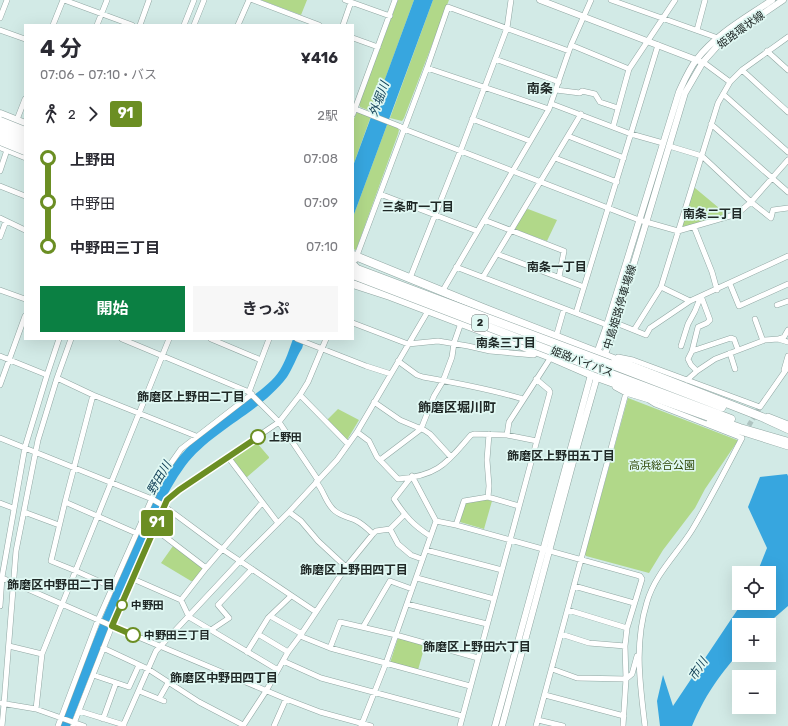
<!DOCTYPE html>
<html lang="ja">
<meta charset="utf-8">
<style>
:root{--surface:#fff;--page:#f7f7f7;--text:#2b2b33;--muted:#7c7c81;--accent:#0b8043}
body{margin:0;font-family:Rubik,"Noto Sans JP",sans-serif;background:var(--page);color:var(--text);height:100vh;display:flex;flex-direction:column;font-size:15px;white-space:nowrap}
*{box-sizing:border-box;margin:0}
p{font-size:13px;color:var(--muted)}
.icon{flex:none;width:22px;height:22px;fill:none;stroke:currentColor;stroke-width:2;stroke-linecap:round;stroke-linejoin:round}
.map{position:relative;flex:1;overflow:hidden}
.sheet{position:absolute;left:24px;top:24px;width:330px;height:316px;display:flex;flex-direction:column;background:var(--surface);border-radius:0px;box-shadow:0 4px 16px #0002}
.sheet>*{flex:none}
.badge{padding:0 8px;border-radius:3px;font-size:14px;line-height:26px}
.fabs{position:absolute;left:732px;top:566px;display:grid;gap:8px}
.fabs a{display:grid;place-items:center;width:44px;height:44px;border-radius:0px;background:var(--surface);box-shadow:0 4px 16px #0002;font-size:20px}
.map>.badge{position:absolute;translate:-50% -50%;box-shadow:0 0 0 2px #fff}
.legs{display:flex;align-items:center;gap:6px;height:44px;padding:0 16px;font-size:13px}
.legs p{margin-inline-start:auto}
.head{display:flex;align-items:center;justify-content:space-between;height:68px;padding:0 16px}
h1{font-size:22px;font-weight:700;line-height:30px}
.button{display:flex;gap:8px;margin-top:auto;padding:8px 16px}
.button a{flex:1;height:46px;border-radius:0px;background:var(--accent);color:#fff;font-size:16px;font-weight:700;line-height:46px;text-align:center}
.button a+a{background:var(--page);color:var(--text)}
ul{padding:0 16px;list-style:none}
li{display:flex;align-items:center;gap:14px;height:44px;font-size:15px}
li i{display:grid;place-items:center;width:6px;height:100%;margin:0 5px;background:currentColor}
li i::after{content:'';width:10px;height:10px;margin:-5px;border:3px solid;border-radius:50%;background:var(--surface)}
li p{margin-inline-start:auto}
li:first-child i{background:linear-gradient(#0000 50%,currentColor 0)}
li:last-child i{background:linear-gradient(currentColor 50%,#0000 0)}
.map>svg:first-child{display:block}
.green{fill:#b1d889}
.water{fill:#37a6df}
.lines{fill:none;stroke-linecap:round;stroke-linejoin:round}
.minor-tunnel{stroke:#aec3c0;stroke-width:5;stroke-dasharray:5 2.5;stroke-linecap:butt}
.minor-casing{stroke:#90a6a2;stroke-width:6}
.major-casing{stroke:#90a6a2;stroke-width:7}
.highway-casing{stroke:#90a6a2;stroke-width:9}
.minor{stroke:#fff;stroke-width:5}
.major{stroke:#fff;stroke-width:6}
.highway{stroke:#fff;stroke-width:8}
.highway-bridge-casing{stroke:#90a6a2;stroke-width:9;stroke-linecap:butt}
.highway-bridge{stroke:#fff;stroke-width:8}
.line-1-casing{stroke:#fff;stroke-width:9}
.line-1{stroke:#6b8e23;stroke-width:6}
.stop-1-dot{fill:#fff;stroke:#6b8e23;stroke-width:2}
.labels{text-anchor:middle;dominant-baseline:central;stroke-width:3.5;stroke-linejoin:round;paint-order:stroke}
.shield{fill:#e0f8f3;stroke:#5a6764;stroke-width:1}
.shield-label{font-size:10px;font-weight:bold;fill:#202927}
.street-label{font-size:11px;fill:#202927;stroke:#e0f8f3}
.stop-label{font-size:11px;font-weight:bold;fill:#202927;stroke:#e0f8f3;text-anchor:start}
.park-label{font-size:11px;fill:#2a4300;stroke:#e0f8f3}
.water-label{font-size:12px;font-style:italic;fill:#0e3c54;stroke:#e0f8f3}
.neighbourhood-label{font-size:12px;font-weight:bold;fill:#202927;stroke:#e0f8f3}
.quarter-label{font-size:13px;font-weight:bold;fill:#202927;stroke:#e0f8f3}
</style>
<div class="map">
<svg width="788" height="726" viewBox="0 0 788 726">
<rect width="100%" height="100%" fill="#d2eae6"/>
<path class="green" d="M261 0H307L301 15Z
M398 0H414L373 112 360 107 359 104Z
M433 0H449L404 118 402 121 390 118Z
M357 112 371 116 353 166V121Z
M388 122 396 126 399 130 398 134 356 250 353 249V217Z
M693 188H695L725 213V215L683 228 681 227Z
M528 209 557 220 547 241 516 230 515 227 526 210Z
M628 398 737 440V442L705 489 695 508 663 550 649 573 586 556 585 554Z
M338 409 359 420 347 440 345 439 327 420Z
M255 442 257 443 269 457V458L247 477H246L232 460V458Z
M484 499 492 501 484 529 460 522 465 503Z
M173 546 202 567V570L194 581H191L161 563Z
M398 638 425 645 418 670 390 663Z"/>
<path class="water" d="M414 0H433L353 217V166Z
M293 339H304C303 343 303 348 301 350 296 358 293 368 287 377 260 413 212 430 185 466 165 493 153 525 140 555 116 612 92 668 70 726H60C82 666 106 608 132 550 144 522 155 491 172 466 189 443 211 425 234 409 250 397 269 387 280 370 286 360 289 350 293 339Z
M787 474 788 476V606L766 625H739V653C717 678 705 696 692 726H660L657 701 663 675 673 706 742 603H769V573H757L767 548 748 507 760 477Z"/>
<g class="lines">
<path class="minor-tunnel" d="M745 432 760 407"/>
<g class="minor-casing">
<path id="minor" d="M64 0 132 25
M253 0 319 25
M345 0 390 16
M611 0 718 38
M0 18 7 0
M53 25 63 0
M97 25 107 0
M140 25 149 0
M184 25 194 0
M194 25 204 0
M238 25 249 0
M343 25 351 2
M0 30 25 39
M697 30 705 0
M353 38 378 47
M571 45 629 69
M767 51 788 70
M495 59 559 82
M703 62 730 82
M427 68 549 109
M742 70 788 112
M556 90 580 93 582 91 595 94 600 102 618 108
M723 94 788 152
M552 104 631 134 663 143
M353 108 399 126 404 129 639 220 678 231 737 214 751 202 788 160
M353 114 395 0
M472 119 530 141
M16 122 25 99
M711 124 788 192
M613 127 629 69 675 0
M568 136 624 158
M669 146 702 156 751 202 771 218 773 210 788 208
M555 158 617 182
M0 171 8 147
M0 186 25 196
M380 194 477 231
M0 218 25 230
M484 220 564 251 559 277
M694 227 712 272 717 290
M0 237 6 221
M497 254 584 287
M353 266 427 68 448 7 569 51
M456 267 607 325
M483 277 581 114
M410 278 460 152 507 28 511 0
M730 284 739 306 788 284
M0 290 25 299
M442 292 549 109 571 45 591 0
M690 301 661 287 718 103 730 82 742 70 788 37
M777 305 788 301
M576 313 658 45
M755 319 763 341
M353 323 408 344 438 341 468 346 490 351 534 355 536 351
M616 323 646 335 650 328 690 301 788 256
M634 330 661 287
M556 337 564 309
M122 339 249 392 279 422 318 480
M211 339 261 360
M297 339 366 366 391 374
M778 339 784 337 788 330
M681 346 688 324 695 311 701 296
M692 351 731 338 734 339 738 350
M730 353 735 369
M0 356 47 375
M618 357 633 360 760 407 788 367
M398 361 417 375 423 377C457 383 490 389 523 399
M784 370 788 356
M697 371 691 365 688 359 692 351 698 327 707 323 710 320 701 296
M57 378 93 395 196 436
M687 380 697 371 715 359 765 340 778 339 788 342
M0 385 25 316
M615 387 626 393 649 400
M249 392 269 339
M93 395 65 502 51 561 76 571 112 587
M300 395 348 444
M374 402 400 420 424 430 430 434 451 457
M768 416 788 424
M709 422 788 447
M357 432 369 441 377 457 398 479C411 478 427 475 438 468 451 460 461 446 471 435L474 434 507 435 537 441
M507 435 509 422 551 357
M0 438 152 499 164 506 222 549 316 612
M228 457 278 523
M380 460 421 429 434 396 443 381 452 357 454 343 461 323
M412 476 394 499C405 516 413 525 430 536
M316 482C324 490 325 503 335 511 341 516 348 517 355 520 361 523 368 529 373 534
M488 497 489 486 487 460 489 434
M65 502 136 533
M0 503 13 508
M24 512 59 525
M289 512 301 521 318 541 346 567
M436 521 456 525 640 576 642 579 627 628 625 646 626 679 623 726
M456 525 464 501 488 497 519 506
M155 529 206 568
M390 529 398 544 411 555 422 559
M426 550 502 570
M0 577 112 626 286 699 320 712 371 726
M417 578 494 599
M133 579 181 600 189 617 278 670
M574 586 634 603
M181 600 206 568 262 503
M407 604 487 624
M0 606 2 577 25 447 47 375 59 339
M568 610 627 628
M270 616 302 634
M363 627 390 581 412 589
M211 630 229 618 218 605 252 569
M258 634 288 652
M561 634 589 643 625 646
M300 636 330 648 470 686
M9 646 42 654
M103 648 148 669 199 702 243 725
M330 648 340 622 396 635 478 658
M247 652 268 618 291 596
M283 661 321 678 462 716
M552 669 577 678 626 679 632 674 637 656
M93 675 129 687 139 665
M139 691 164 701
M545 695 624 716
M159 699 168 683
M0 703 36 709 84 726
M36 709 42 654 169 339
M79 711 124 725
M103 719 116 683
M538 720 563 726
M2 726 4 704 16 551 38 440 57 378 71 339
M58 726 98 620 162 476 181 449 252 394
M73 726 112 626 167 501 179 490 279 422 300 395 308 382 326 339
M123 726 156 651 240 561 289 512 337 460 357 432 428 311
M243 726 266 691 288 652 300 636 346 567 373 534 376 531 390 529 404 515
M274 726 286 699
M361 726 386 663 436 521 412 476
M460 726 550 392 549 390 536 379
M536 726 626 393
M645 726C640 684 634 644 647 602 655 574 677 554 692 530 710 500 726 469 742 438L655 404 647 399"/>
</g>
<g class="major-casing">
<path id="major" d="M540 0 699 61
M596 356 607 325 679 92C684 81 689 69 697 59 716 34 746 18 772 0
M495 726 592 371
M502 726 576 451 597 377 616 323 685 93 703 62 720 43 783 0"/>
</g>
<g class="highway-casing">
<path id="highway" d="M0 114 25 124
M0 146 25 156
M353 255 483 308 762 417 788 429
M353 284 390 296 551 357 597 377 740 428 788 442
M610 364 722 407
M606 372 731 419"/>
</g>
<use href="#minor" class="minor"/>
<use href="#major" class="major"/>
<use href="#highway" class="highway"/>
<g class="highway-bridge-casing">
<path id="highway-bridge" d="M0 121 25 131
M0 127 25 137
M0 134 25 145
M0 141 25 151
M353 265 357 269 610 364
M353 275 606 372"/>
</g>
<use href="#highway-bridge" class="highway-bridge"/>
</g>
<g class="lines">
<g class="line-1-casing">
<path id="line-1" d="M133 635 112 626 167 500 179 490 258 437"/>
</g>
<use href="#line-1" class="line-1"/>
</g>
<g class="stop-1-dot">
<circle cx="258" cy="437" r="7"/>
<circle cx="122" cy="605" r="5"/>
<circle cx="133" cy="635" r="7"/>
</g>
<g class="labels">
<rect class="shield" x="472" y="315" width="16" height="16" rx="3"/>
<g class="shield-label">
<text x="480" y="323">2</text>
</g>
<g class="street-label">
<text transform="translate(741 30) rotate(-36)">姫路環状線</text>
<text transform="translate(620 307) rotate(-73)">中島姫路停車場線</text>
<text transform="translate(582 362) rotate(21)">姫路バイパス</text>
</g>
<g class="stop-label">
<text x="269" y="437">上野田</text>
<text x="131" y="605">中野田</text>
<text x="144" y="635">中野田三丁目</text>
</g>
<g class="park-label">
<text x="662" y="465">高浜総合公園</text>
</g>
<g class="water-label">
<text transform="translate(379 99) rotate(-70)">外堀川</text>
<text transform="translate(159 478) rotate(-60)">野田川</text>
<text transform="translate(698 669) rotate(-56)">市川</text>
</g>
<g class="neighbourhood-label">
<text x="418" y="207">三条町一丁目</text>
<text x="713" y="214">南条二丁目</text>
<text x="557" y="267">南条一丁目</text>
<text x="506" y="343">南条三丁目</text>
<text x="191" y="397">飾磨区上野田二丁目</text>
<text x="561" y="456">飾磨区上野田五丁目</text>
<text x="354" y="570">飾磨区上野田四丁目</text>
<text x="61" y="585">飾磨区中野田二丁目</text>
<text x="477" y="647">飾磨区上野田六丁目</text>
<text x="224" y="678">飾磨区中野田四丁目</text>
</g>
<g class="quarter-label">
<text x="540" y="88">南条</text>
<text x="457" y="407">飾磨区堀川町</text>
</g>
</g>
</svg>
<div class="fabs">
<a><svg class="icon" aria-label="locate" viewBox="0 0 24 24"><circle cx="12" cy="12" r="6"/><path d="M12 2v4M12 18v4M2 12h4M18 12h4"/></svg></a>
<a>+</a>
<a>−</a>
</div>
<b class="badge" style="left:157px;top:523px;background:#6b8e23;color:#fff">91</b>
<section class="sheet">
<div class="head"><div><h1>4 分</h1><p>07:06 – 07:10 · バス</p></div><b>¥416</b></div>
<div class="legs"><svg class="icon" aria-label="walk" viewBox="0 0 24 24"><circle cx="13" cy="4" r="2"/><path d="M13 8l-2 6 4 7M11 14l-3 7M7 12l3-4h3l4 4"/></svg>2<svg class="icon" aria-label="forward" viewBox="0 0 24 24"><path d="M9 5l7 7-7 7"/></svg><b class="badge" style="background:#6b8e23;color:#fff">91</b><p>2駅</p></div>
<ul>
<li><i style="color:#6b8e23"></i><b>上野田</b><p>07:08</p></li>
<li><i style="color:#6b8e23"></i><span>中野田</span><p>07:09</p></li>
<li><i style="color:#6b8e23"></i><b>中野田三丁目</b><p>07:10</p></li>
</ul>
<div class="button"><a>開始</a><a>きっぷ</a></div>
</section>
</div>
